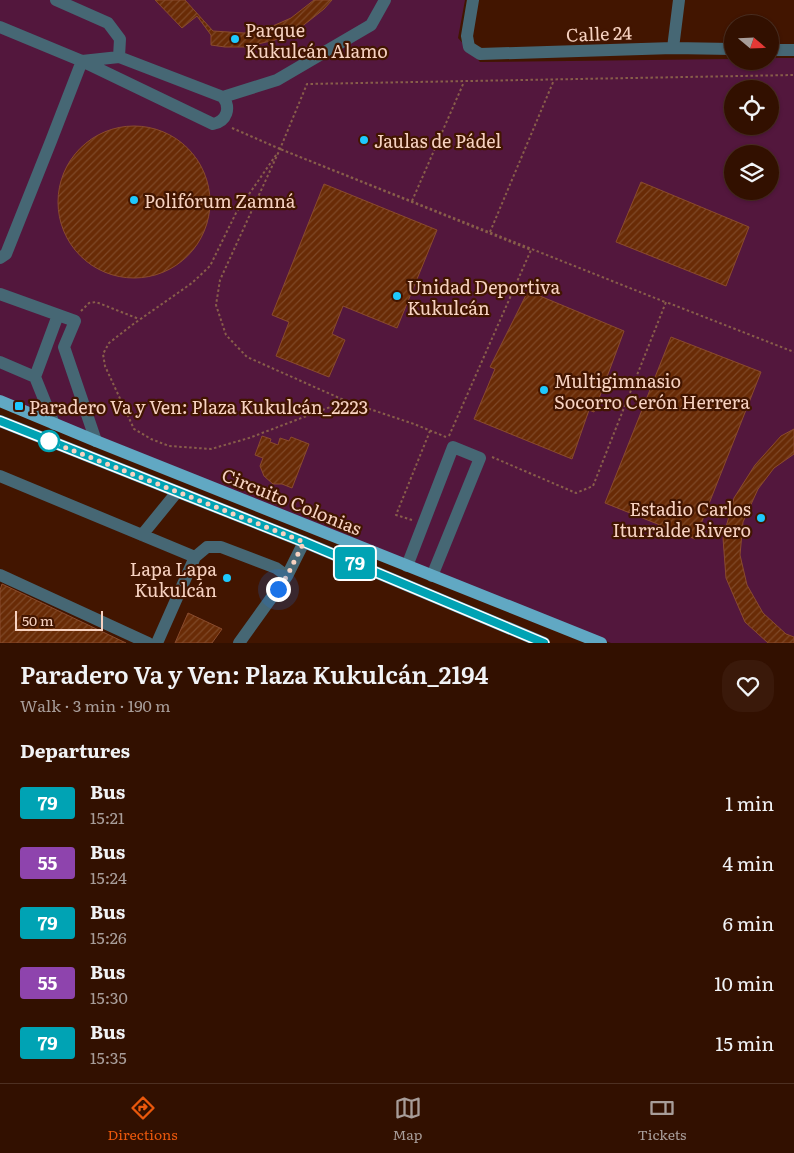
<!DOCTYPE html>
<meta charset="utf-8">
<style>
:root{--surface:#321000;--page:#3a190a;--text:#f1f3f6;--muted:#a89d99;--line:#4d3022;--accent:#ea580c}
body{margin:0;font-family:Literata,serif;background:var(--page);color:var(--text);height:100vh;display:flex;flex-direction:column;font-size:19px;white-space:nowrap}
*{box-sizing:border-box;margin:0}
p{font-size:16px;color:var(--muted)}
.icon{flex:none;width:28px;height:28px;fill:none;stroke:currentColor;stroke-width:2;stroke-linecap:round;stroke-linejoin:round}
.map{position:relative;height:643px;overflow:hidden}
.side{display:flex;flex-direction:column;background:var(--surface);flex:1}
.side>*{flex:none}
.badge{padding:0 10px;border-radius:4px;font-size:18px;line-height:32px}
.needle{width:32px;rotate:109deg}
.fabs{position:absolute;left:724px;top:15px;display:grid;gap:10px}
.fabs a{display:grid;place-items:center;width:55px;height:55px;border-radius:50%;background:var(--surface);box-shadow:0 1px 4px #0004,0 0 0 1px var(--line);font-size:25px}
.scale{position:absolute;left:15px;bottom:12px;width:88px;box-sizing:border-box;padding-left:5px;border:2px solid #f7d2c1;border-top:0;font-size:14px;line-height:18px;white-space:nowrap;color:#f7d2c1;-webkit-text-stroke:4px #421500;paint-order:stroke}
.you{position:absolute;width:25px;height:25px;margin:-12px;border:4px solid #fff;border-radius:50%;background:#1a73e8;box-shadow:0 0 0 8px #1a73e833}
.map>.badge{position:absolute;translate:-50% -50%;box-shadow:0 0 0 2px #fff}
h2{padding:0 20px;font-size:19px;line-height:45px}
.round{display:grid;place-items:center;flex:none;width:52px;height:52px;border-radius:20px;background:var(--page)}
.head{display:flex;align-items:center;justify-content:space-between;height:85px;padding:0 20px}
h1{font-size:24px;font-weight:600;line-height:38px}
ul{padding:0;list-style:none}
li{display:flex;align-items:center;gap:15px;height:60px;padding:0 20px}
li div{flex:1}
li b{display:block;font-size:19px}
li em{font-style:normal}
li .badge{min-width:55px;font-weight:700;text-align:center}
.tabs{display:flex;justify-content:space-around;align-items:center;height:70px;border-top:1px solid var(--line);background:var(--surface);font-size:14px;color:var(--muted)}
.tabs a{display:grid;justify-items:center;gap:2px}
.tabs .active{color:var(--accent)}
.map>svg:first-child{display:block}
.pitch{fill:#53173d;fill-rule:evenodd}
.building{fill:url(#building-hatch);stroke:#8a4b2d}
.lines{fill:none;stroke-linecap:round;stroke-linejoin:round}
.path{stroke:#885e4a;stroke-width:2;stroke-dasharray:2.5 2.5;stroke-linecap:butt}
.minor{stroke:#466774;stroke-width:12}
.major{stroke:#61a8c3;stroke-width:12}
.line-casing{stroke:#fff;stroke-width:11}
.line{stroke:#00a3b4;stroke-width:8}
.walk{stroke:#f7d2c1;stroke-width:5;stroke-dasharray:0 9}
.poi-dot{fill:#1ec9fd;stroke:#421500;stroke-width:2}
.stop-dot{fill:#fff;stroke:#00a3b4;stroke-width:2.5}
.labels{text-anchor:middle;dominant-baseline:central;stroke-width:4.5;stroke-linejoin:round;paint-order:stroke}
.poi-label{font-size:18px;fill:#f7d2c1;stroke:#421500;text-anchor:start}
.street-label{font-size:18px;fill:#f7d2c1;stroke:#421500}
</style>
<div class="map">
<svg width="794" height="643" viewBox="0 0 794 643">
<defs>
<pattern id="building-hatch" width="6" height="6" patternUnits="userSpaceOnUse" patternTransform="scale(1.25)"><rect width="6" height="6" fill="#692b06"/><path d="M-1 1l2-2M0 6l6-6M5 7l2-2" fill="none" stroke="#7f4928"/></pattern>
</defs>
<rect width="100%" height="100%" fill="#421500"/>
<path class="pitch" d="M0 0H465L458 38 480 62 732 59V61H770V58H794V643H611L0 400ZM732 89H770V126H732ZM732 154H770V191H732Z"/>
<path class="building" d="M155 0H185L213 31 244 33 266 29 291 18 314 0H332L324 9 300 28 275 40 245 47H225L211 45V35L197 16 182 28Z
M58 202a76 76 0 1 1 152 0a76 76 0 1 1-152 0Z
M641 182 749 227 726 286 616 242Z
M324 184 437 230 397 328 343 306 332 334 345 340 329 377 276 356 289 322 272 315Z
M528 291 624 331 594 412 589 410 572 459 474 419 495 369 490 367Z
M671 337 761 372 695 539 605 503Z
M794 429V454L774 468 758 489 743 522 740 555 747 585 763 613 786 634 794 637V643H768L745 622 726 578 723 538 734 498 755 465 781 436Z
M262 436 271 439 270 442 278 445 280 438 289 441 291 437 309 444 292 488 282 484H273L264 476 260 466 263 458 255 455Z
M2 584 126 643H0V590Z
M188 613 222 629 212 643H175Z"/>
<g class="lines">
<path class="path" d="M232 128 280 149
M276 155 236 213 210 266 192 283 132 325 109 343 103 354 105 366 134 429 151 439 169 446 211 449 249 438 346 401
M412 201 464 82
M490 232 554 80
M81 311 89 303 96 302 139 319
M449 436 531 250 280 149 665 302
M446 437 414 424 346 401 247 357 226 335 216 305 220 280 280 149 307 84 794 75
M492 457 576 493 593 486 666 302 794 352
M412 520 396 515 430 431"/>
<path class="minor" d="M56 0 108 23 120 39 119 57
M473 0 467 36 469 47 480 54 673 48 732 49
M0 27 82 61 119 57 223 97 277 80 371 25 385 0
M673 48 679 0
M770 50H794
M0 258 6 254 51 141 82 61 213 124C227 121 231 108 223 97
M0 294 75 321 64 347 96 441
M0 362 35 377 54 424
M35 377 58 315
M0 476 195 557 157 643
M142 535 177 492
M195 557 207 547H221L276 568 287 576
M407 566 453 447 480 458 432 576
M0 575 148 643
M239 643 287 576 304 542"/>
<path class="major" d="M0 401 96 441 601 643
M0 421 304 542 544 643"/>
</g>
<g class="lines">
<g class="line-casing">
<path id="line" d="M0 421 304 542 544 643"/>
</g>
<use href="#line" class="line"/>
<path class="walk" d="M49 441 304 542 287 576 278 589"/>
</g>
<g class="poi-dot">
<circle cx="235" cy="39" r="5"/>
<circle cx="364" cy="140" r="5"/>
<circle cx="134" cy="200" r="5"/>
<circle cx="397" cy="296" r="5"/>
<circle cx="544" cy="390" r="5"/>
<rect x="14" y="401" width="10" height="10" rx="2.5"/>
<circle cx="761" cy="518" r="5"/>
<circle cx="227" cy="578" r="5"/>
</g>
<circle class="stop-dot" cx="49" cy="441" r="10"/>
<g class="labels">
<g class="poi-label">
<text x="245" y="29">Parque<tspan x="245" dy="21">Kukulcán Alamo</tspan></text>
<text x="374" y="140">Jaulas de Pádel</text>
<text x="144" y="200">Polifórum Zamná</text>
<text x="407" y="286">Unidad Deportiva<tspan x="407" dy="21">Kukulcán</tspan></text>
<text x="554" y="380">Multigimnasio<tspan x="554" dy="21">Socorro Cerón Herrera</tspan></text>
<text x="29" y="406">Paradero Va y Ven: Plaza Kukulcán_2223</text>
<text x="751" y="508" text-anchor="end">Estadio Carlos<tspan x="751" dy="21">Iturralde Rivero</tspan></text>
<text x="217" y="568" text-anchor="end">Lapa Lapa<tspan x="217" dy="21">Kukulcán</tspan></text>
</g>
<g class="street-label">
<text transform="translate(599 33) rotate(-2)">Calle 24</text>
<text transform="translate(292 501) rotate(22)">Circuito Colonias</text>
</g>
</g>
</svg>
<div class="fabs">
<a><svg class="needle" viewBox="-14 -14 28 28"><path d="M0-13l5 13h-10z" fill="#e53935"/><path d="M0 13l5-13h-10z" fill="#a89d99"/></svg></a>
<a><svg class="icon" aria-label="locate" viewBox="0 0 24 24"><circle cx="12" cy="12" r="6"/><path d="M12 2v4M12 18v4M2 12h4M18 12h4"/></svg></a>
<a><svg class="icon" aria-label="layers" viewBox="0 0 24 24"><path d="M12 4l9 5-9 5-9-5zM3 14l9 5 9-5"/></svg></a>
</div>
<div class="scale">50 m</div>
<div class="you" style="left:278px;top:589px"></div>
<b class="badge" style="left:355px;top:563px;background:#00a3b4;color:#fff">79</b>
</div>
<section class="side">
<div class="head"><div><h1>Paradero Va y Ven: Plaza Kukulcán_2194</h1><p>Walk · 3 min · 190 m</p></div><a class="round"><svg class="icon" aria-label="heart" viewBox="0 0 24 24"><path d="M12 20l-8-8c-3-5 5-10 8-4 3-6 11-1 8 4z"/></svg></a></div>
<h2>Departures</h2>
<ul>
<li><span class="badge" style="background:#00a3b4;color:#fff">79</span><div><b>Bus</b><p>15:21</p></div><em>1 min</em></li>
<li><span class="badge" style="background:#8e44ad;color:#fff">55</span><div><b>Bus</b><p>15:24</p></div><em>4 min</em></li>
<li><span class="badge" style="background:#00a3b4;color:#fff">79</span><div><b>Bus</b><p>15:26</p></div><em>6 min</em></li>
<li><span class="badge" style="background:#8e44ad;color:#fff">55</span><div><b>Bus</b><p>15:30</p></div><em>10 min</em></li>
<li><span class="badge" style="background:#00a3b4;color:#fff">79</span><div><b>Bus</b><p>15:35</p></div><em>15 min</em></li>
</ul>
</section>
<nav class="tabs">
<a class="active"><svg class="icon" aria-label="directions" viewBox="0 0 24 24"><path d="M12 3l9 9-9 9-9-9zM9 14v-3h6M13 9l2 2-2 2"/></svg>Directions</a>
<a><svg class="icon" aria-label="map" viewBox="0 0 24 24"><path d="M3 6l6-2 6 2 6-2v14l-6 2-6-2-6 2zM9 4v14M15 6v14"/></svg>Map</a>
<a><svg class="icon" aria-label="tickets" viewBox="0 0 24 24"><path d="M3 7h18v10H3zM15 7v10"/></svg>Tickets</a>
</nav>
